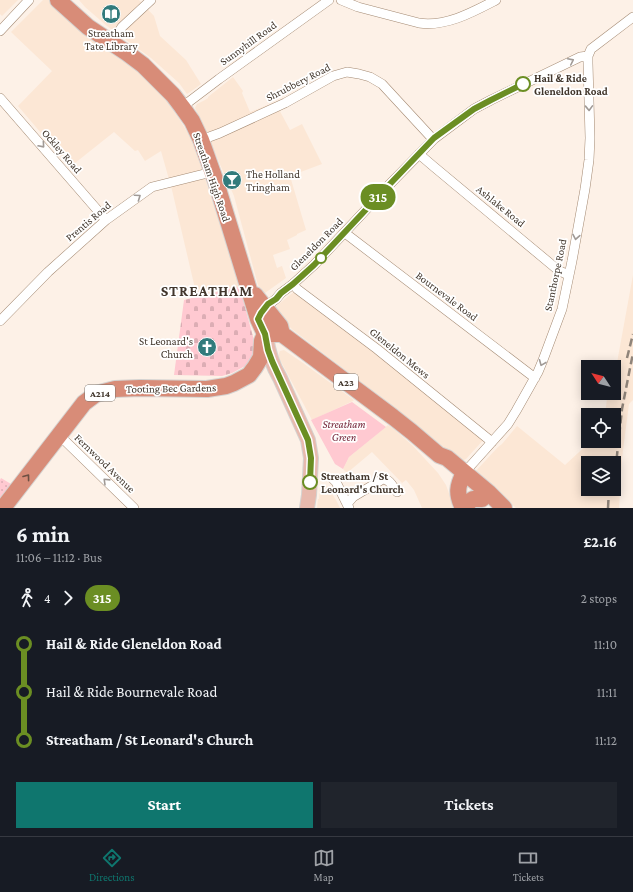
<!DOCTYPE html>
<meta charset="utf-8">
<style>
:root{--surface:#171b24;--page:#20242c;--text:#f1f3f6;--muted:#9ea1a6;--line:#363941;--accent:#0f766e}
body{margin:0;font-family:"Crimson Pro",serif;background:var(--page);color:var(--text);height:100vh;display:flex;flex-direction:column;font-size:15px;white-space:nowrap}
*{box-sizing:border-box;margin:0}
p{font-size:13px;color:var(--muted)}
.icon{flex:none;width:22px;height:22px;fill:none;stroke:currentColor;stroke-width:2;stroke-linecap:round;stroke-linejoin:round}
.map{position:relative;height:508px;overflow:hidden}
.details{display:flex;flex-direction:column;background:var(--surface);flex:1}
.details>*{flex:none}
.badge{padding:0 8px;border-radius:13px;font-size:14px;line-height:26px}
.needle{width:26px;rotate:306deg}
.tools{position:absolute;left:581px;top:360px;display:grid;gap:8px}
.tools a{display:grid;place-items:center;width:40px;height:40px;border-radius:0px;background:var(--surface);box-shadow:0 2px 10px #0003;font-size:20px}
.map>.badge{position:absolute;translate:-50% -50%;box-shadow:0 0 0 2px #fff}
.legs{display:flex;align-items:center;gap:6px;height:44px;padding:0 16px;font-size:13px}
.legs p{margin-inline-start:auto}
.headline{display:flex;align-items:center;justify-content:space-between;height:68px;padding:0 16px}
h1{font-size:22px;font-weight:700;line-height:30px}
.cta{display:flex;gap:8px;margin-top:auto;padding:8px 16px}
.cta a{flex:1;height:46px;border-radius:0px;background:var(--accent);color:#fff;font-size:16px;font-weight:700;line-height:46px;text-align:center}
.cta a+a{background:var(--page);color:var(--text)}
ul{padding:0 16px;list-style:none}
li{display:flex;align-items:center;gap:14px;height:48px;font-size:15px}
li i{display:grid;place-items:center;width:6px;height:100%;margin:0 5px;background:currentColor}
li i::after{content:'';width:10px;height:10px;margin:-5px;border:3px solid;border-radius:50%;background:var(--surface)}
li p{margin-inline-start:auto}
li:first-child i{background:linear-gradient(#0000 50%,currentColor 0)}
li:last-child i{background:linear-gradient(currentColor 50%,#0000 0)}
.menu{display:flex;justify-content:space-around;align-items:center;height:56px;border-top:1px solid var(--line);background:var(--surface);font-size:11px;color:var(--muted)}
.menu a{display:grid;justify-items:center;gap:2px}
.menu .current{color:var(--accent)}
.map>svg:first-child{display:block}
.built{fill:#fce7d5;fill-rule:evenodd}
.cemetery{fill:url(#cemetery-stones)}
.park{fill:#ffc9d1}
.garden{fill:url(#garden-dots)}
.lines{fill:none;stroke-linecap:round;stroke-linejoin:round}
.street-casing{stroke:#a48a73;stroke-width:10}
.primary-casing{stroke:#d5d3d1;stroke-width:16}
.highway-casing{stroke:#d5d3d1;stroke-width:18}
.street{stroke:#fff;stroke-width:9}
.primary{stroke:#e8baae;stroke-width:14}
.highway{stroke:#d88c78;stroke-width:16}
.rail{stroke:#8f847a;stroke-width:2.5;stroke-dasharray:8 4;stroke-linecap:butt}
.oneway{stroke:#a09a96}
.oneway2{stroke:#6e5043}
.line-1-casing{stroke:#fff;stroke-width:9}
.line-1{stroke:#6b8e23;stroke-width:6}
.stop-1-dot{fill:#fff;stroke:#6b8e23;stroke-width:2}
.labels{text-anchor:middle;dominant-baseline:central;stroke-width:3.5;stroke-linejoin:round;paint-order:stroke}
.shield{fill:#fff;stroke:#7a726b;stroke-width:1}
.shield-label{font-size:10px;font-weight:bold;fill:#41362c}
.poi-label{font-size:11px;fill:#41362c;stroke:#fff}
.street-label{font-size:11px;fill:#41362c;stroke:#fff}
.stop-label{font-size:11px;font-weight:bold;fill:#41362c;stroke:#fff;text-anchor:start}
.park-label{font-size:11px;font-style:italic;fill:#76273b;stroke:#fff}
.district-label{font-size:15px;font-weight:bold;letter-spacing:1px;fill:#41362c;stroke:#fff}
</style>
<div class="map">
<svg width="633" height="508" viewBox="0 0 633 508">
<defs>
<pattern id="cemetery-stones" width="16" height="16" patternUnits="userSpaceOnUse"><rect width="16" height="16" fill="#ffc9d1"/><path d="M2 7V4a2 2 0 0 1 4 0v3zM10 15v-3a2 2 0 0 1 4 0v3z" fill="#dcadb4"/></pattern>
<pattern id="garden-dots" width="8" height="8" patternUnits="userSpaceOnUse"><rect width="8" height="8" fill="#ffc9d1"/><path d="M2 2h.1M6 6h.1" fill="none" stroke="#dcadb4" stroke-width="1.8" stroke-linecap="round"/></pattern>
</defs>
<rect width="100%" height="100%" fill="#fdf1e7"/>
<path class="built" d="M0 0H18L2 16 0 14Z
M43 0H49L66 18 130 63 159 91 178 117 194 143 240 289 237 287 197 297 172 190 161 151 145 161 138 150 135 151 114 132 70 167 18 106 52 71 11 32Z
M79 0H139L154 16 160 36 186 60 201 84 193 90 187 94 179 83 151 58 107 26 85 7Z
M233 77 243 91 242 93 250 112 275 102 290 130 302 124 322 164 290 176 306 230 297 234V235L287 240 290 249 273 255 277 268 282 266 286 278 265 293 262 292 258 285 234 196 195 108 197 104 205 100 208 98V97Z
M633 275V400L629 404 622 458 619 508H516L475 472 498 447 502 444 517 426 565 465 591 441H614V415H605L607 398 611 397 612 393H614V379ZM588 463H614V489H588Z
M295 291 486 437 466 459 461 461 396 409 293 330 281 319 275 307Z
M284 350 303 363 354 400 353 401 312 420 278 356 280 351Z
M388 425 395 430 413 446 438 473 446 485 451 499 453 508H422L414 490 406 480 402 483 372 452 347 473 343 469 349 457Z
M323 484 327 486 336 500 340 508H317L318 499H319L320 487Z"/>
<path class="cemetery" d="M237 287 240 289 255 344 254 354 247 365 232 373 222 376 174 375 184 300Z"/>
<path class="park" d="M352 402 386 427 349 457 343 469 335 464 311 420Z"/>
<path class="garden" d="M1 478 11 484 0 500V480Z"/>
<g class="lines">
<g class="street-casing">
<path id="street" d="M341 0 358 7 419 23C446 27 473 12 496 0
M0 31 29 0
M112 43 122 27 151 0
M0 98 106 220
M182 107 219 79 329 0
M201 140 220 133 285 103 333 76 347 72 359 74 370 77 382 84 430 136 434 139
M419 154 433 166 558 270 564 273 569 275
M345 233 535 378
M293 284 297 289 377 349 492 442
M265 308 268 305 276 299 281 293 293 284 314 265 389 185 434 139 474 109 491 100 580 57 588 56
M0 321 48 272 106 220 152 187 212 172
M59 435 134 508
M464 473 508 424 516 411 538 372 543 360 562 309 572 261 585 189 589 160 590 138 588 63V56L591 49 633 17
M333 479 336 482 349 508
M347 504 353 497 383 479C390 479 393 487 397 492"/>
</g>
<g class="primary-casing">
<path id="primary" d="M266 336C268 351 272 365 280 378L308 440 311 458 309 495 307 508"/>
</g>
<g class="highway-casing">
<path id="highway" d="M58 0 88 27 127 53 143 65 173 95 182 107 192 121 201 140 216 182 258 319 265 334
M255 295 280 326 282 334
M265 334H282L393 417 412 432 439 455 447 458 489 493 504 508
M3 508 84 403 96 394 115 389 140 388 207 389 226 386 234 383 249 375 255 367 261 357 262 341 265 334
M463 508C456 494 457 486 464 473
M464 508 468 503 473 499H482"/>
</g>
<use href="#street" class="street"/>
<use href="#primary" class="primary"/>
<use href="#highway" class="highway"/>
<path class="rail" d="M627 358 633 334
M614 483 622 409 633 353
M608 508 609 489"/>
</g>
<defs><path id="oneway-chevron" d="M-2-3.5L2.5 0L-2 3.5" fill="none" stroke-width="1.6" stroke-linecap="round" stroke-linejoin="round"/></defs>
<g class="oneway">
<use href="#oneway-chevron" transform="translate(571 61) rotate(-26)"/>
<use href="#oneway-chevron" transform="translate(589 108) rotate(88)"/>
<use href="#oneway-chevron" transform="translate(42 145) rotate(49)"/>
<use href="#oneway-chevron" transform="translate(138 197) rotate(-35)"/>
<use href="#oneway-chevron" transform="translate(576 237) rotate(100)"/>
<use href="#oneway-chevron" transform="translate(542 363) rotate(112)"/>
<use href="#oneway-chevron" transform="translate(106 481) rotate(-136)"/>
</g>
<use class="oneway2" href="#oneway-chevron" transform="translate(27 477) rotate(-53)"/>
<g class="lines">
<g class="line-1-casing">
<path id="line-1" d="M310 482 311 458 308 440 272 361 268 350 265 334 258 319 261 313 268 304 276 299 281 293 293 284 314 265 389 185 434 138 474 109 491 100 523 84"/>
</g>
<use href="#line-1" class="line-1"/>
</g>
<defs>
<g id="library-disc" transform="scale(1)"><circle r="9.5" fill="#327b7c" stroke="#fff"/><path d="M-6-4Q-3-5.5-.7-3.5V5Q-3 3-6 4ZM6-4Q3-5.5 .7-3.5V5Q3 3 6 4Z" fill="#fff"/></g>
<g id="bar-disc" transform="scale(1)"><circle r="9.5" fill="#327b7c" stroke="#fff"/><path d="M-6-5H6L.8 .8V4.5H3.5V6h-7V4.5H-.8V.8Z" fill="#fff"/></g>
<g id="church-disc" transform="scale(1)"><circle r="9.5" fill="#327b7c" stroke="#fff"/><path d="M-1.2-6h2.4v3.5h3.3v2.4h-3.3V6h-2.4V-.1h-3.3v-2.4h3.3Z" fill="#fff"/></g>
</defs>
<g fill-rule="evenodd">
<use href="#library-disc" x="111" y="14"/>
<use href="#bar-disc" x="232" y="180"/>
<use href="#church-disc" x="207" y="347"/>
</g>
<g class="stop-1-dot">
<circle cx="523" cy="84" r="7"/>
<circle cx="321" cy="258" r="5"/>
<circle cx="310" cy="482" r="7"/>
</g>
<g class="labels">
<g class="shield">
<rect x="334" y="374" width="24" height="16" rx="3"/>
<rect x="85" y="385" width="30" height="16" rx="3"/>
</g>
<g class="shield-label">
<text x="346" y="382">A23</text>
<text x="100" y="393">A214</text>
</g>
<g class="poi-label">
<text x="111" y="33">Streatham<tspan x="111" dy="13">Tate Library</tspan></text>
<text x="246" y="174" text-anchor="start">The Holland<tspan x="246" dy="13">Tringham</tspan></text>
<text x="193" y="341" text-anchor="end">St Leonard's<tspan x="193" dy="13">Church</tspan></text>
</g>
<g class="street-label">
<text transform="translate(248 43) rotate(-36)">Sunnyhill Road</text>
<text transform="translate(298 82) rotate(-27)">Shrubbery Road</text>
<text transform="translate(62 151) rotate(49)">Ockley Road</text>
<text transform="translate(212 177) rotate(71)">Streatham High Road</text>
<text transform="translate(501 206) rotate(39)">Ashlake Road</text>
<text transform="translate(88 221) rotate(-40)">Prentis Road</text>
<text transform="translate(316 244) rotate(-45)">Gleneldon Road</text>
<text transform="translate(555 275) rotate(-78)">Stanthorpe Road</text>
<text transform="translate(447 296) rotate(37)">Bournevale Road</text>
<text transform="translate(400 353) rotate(39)">Gleneldon Mews</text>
<text transform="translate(171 388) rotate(-1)">Tooting Bec Gardens</text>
<text transform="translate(105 463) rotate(44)">Fernwood Avenue</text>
</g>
<g class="stop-label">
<text x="534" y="78">Hail &amp; Ride<tspan x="534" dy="13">Gleneldon Road</tspan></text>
<text x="321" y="476">Streatham / St<tspan x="321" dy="13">Leonard's Church</tspan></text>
</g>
<g class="park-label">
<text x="344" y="424">Streatham<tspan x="344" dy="13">Green</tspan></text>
</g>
<g class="district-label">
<text x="207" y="291">STREATHAM</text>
</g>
</g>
</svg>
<div class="tools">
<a><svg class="needle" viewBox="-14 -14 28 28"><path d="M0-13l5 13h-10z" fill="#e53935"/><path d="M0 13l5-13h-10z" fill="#9ea1a6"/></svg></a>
<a><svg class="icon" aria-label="locate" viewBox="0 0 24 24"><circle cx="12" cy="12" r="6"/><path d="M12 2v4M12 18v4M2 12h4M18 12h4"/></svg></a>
<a><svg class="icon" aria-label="layers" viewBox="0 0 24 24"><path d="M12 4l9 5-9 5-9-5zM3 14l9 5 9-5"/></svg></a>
</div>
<b class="badge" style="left:378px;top:197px;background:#6b8e23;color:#fff">315</b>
</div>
<section class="details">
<div class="headline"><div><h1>6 min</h1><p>11:06 – 11:12 · Bus</p></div><b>£2.16</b></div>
<div class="legs"><svg class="icon" aria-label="walk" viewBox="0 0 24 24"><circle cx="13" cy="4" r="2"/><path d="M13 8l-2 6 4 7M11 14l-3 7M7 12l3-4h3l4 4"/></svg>4<svg class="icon" aria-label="forward" viewBox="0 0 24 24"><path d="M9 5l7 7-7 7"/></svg><b class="badge" style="background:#6b8e23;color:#fff">315</b><p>2 stops</p></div>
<ul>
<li><i style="color:#6b8e23"></i><b>Hail &amp; Ride Gleneldon Road</b><p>11:10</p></li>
<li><i style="color:#6b8e23"></i><span>Hail &amp; Ride Bournevale Road</span><p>11:11</p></li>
<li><i style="color:#6b8e23"></i><b>Streatham / St Leonard's Church</b><p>11:12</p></li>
</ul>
<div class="cta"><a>Start</a><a>Tickets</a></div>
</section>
<nav class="menu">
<a class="current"><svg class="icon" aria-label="directions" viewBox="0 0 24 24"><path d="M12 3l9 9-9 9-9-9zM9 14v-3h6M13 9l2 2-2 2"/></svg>Directions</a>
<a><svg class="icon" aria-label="map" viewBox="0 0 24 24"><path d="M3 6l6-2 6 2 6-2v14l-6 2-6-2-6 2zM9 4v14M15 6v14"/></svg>Map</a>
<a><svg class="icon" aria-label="tickets" viewBox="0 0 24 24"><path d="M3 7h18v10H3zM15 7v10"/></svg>Tickets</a>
</nav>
